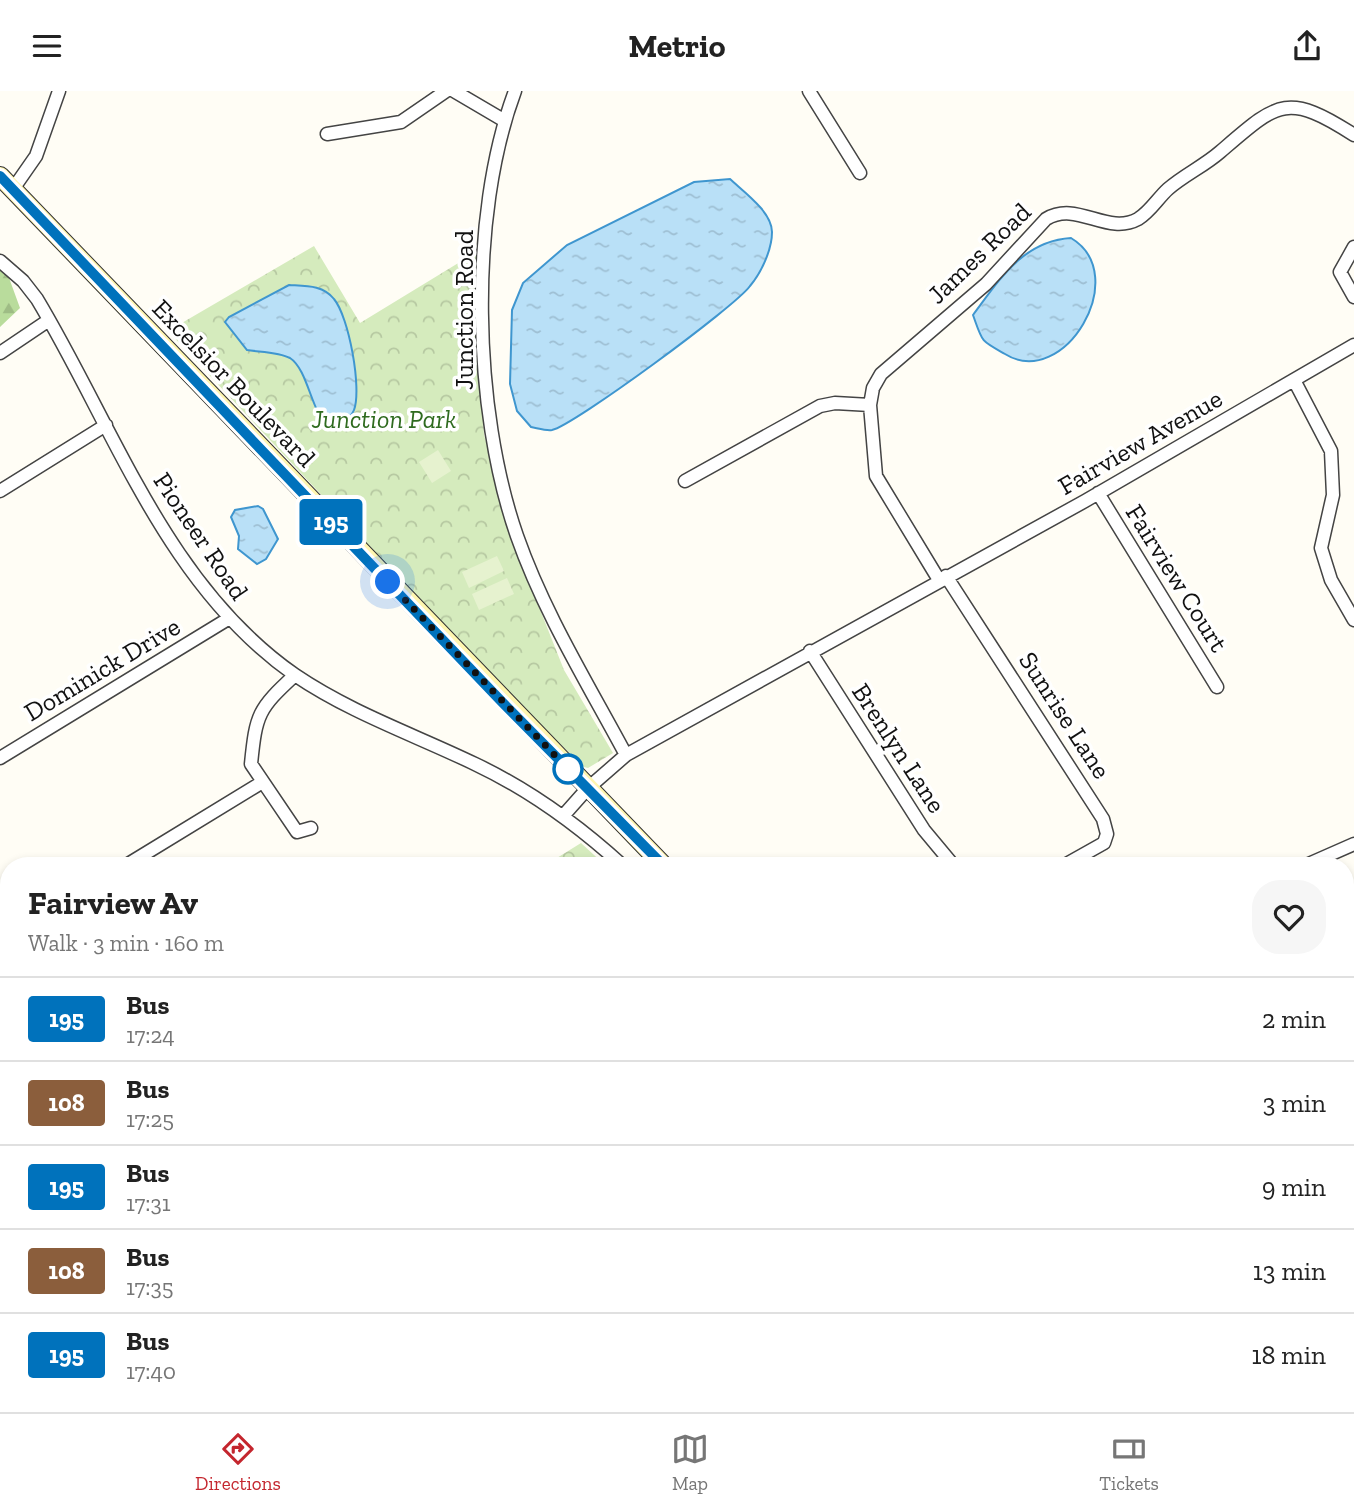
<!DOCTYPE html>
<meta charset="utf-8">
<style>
:root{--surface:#fff;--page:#f6f6f6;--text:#222;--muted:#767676;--line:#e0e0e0;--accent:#c4262e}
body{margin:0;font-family:"Zilla Slab",serif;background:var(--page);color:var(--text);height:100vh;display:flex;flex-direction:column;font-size:26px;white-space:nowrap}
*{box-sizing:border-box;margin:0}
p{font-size:23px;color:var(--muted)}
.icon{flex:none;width:38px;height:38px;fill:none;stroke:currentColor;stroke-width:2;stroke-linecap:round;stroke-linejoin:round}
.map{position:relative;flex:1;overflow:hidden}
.drawer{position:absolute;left:0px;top:766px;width:1354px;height:555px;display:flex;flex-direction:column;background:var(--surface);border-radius:28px 28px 0 0;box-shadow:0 4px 10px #0003}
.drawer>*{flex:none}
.badge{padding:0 14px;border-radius:5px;font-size:24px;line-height:46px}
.you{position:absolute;width:35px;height:35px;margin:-18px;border:5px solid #fff;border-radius:50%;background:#1a73e8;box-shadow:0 0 0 10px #1a73e833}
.map>.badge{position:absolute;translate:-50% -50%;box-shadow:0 0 0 4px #fff}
.round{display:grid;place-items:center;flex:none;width:74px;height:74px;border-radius:28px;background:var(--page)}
.overview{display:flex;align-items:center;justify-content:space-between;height:119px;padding:0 28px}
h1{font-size:33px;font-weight:800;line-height:52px}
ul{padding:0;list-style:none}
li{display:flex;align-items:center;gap:21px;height:84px;padding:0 28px;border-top:2px solid var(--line)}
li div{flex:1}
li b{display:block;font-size:26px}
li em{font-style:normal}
li .badge{min-width:77px;font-weight:700;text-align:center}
header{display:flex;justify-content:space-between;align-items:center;height:91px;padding:0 28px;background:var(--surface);font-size:32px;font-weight:800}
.tabs{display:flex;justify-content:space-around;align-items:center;height:98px;border-top:2px solid var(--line);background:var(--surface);font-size:19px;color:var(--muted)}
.tabs a{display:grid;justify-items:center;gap:4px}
.tabs .on{color:var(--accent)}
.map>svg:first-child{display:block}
.forest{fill:url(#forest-firs)}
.wetland{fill:url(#wetland-marsh)}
.park{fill:url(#park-crowns)}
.pitch{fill:#e6f2cf}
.water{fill:url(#water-ripples);stroke:#3f96cf;stroke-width:2}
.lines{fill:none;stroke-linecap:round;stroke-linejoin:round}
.minor-casing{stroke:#444;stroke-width:15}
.secondary-casing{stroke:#333;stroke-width:20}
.minor{stroke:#fff;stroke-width:12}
.secondary{stroke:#fff6b0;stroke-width:18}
.line-casing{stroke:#fff;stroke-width:16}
.line{stroke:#0072bc;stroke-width:10}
.walk{stroke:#111;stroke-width:7;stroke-dasharray:0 12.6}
.stop-dot{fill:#fff;stroke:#0072bc;stroke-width:3.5}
.labels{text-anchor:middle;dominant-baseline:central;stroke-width:7;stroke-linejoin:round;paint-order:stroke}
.street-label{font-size:26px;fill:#111;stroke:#fff}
.park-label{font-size:26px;font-style:italic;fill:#2f6b1f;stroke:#fff}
</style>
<header><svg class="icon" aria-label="menu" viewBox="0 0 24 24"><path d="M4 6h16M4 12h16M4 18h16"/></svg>Metrio<svg class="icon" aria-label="share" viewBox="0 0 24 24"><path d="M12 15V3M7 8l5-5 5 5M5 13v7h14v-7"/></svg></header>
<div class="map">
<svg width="1354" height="1321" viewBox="0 0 1354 1321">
<defs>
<pattern id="forest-firs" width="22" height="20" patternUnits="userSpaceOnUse" patternTransform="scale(1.75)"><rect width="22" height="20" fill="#b9dc9c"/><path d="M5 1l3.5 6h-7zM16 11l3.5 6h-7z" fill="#9ebc85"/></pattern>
<pattern id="wetland-marsh" width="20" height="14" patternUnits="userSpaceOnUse" patternTransform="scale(1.75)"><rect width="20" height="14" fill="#d5ebbd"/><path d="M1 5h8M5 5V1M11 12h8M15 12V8" fill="none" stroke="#b6c8a1"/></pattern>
<pattern id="park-crowns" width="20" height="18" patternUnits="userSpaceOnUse" patternTransform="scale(1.75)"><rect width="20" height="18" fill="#d5ebbd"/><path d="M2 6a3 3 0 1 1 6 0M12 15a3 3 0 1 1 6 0" fill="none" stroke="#b6c8a1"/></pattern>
<pattern id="water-ripples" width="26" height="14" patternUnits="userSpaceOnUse" patternTransform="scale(1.75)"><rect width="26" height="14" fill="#b9e0f7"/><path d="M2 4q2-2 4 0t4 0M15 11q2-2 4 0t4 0" fill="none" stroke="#9ebfd3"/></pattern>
</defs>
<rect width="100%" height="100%" fill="#fffdf5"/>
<path class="forest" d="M0 162 20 217 0 236Z
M102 1313 290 1312 326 1317 359 1312 497 1313 495 1321H87Z"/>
<path class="wetland" d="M1354 1124V1222L1346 1219V1135Z"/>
<path class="park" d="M314 155 360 232 478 160 476 189 484 344 518 463 564 579 613 662 588 677 584 676 502 597 168 240Z
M581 752 606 775H544Z"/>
<path class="pitch" d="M438 359 451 380 432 392 419 371Z
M497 465 504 480 469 497 462 481Z
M507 487 514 503 479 519 472 503Z"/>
<path class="water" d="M730 88C744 101 772 121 772 141 772 159 761 182 750 195 736 215 573 335 552 339 546 340 537 337 531 336L517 320 510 293 512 219 523 192 567 154 694 91Z
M1071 147C1133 184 1064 300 1005 263 980 249 983 252 973 224 1000 188 1023 150 1071 147Z
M289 194C306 195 323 194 334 208 349 226 362 298 354 319 352 325 344 331 339 335H326C311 317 307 278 290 267 279 261 259 261 247 259L225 231 229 226Z
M258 415 263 418 278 448 266 468 257 473 238 458 239 445 231 426 235 419Z"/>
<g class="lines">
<g class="minor-casing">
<path id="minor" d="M454 0 505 30
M515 0C468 126 473 319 517 445 544 522 588 593 626 664
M809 0 860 82
M327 43 401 31 446 0
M13 98 36 65 59 0
M1354 156 1340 181 1354 206
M0 170 23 190 37 208C115 338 166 494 295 584 351 622 415 644 475 673 530 699 578 734 623 775
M0 262 49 229
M1294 289 1331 360 1333 404 1321 457 1331 489 1354 529
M685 390 820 315 835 312 870 314
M0 400 106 334
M1098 402 1217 596
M946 485 1103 728 1107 743 1104 752 1063 775
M939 489 876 385 870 314 873 297 881 283 986 193 1046 128C1077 109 1107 145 1138 128 1150 121 1158 107 1168 98 1184 84 1204 75 1220 61 1277 12 1286 0 1354 44
M810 560 924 739 954 775
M295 584C258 618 256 623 251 673L297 741 311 737
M0 667 228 528
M563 725 587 698 626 664 1085 410 1354 254
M125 775 261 692
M1304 775 1354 753
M0 1014 9 1010
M1346 1044 1354 1042
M0 1102 9 1097
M702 1312 707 1321
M967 1312 968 1320
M1241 1312 1243 1321
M6 1321 19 1312
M740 1321 754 1312"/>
</g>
<g class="secondary-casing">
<path id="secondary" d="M0 85 664 775
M1010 1312 1014 1321
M1032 1312 1037 1321"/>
</g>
<use href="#minor" class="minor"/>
<use href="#secondary" class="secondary"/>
</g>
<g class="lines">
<g class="line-casing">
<path id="line" d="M0 85 502 611 664 775"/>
</g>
<use href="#line" class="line"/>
<path class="walk" d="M388 491 570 680 568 678"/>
</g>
<circle class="stop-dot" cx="568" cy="678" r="14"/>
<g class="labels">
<g class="street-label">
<text transform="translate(979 162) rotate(-44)">James Road</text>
<text transform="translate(464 219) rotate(-90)">Junction Road</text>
<text transform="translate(234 292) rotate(46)">Excelsior Boulevard</text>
<text transform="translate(1140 351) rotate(-30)">Fairview Avenue</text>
<text transform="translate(201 445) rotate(56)">Pioneer Road</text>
<text transform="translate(1177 487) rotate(58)">Fairview Court</text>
<text transform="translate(102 578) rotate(-31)">Dominick Drive</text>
<text transform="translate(1065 624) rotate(57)">Sunrise Lane</text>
<text transform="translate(899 657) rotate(57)">Brenlyn Lane</text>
</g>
<g class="park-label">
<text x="384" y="328">Junction Park</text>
</g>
</g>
</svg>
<div class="you" style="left:388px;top:491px"></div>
<b class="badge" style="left:331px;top:431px;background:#0072bc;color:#fff">195</b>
<section class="drawer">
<div class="overview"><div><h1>Fairview Av</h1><p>Walk · 3 min · 160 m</p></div><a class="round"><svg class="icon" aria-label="heart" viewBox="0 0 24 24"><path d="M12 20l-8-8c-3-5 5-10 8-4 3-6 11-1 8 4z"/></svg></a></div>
<ul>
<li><span class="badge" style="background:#0072bc;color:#fff">195</span><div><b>Bus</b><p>17:24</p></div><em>2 min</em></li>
<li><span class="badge" style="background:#8b5e3c;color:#fff">108</span><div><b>Bus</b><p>17:25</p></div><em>3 min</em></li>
<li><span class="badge" style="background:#0072bc;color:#fff">195</span><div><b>Bus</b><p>17:31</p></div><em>9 min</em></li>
<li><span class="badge" style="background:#8b5e3c;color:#fff">108</span><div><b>Bus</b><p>17:35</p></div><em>13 min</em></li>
<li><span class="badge" style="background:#0072bc;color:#fff">195</span><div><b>Bus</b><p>17:40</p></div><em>18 min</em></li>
</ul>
</section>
</div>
<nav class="tabs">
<a class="on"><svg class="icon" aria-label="directions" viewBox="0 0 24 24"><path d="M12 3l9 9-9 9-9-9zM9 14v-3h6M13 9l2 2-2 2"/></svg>Directions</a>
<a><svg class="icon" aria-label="map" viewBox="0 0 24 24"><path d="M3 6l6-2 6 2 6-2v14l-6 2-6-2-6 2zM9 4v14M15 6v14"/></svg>Map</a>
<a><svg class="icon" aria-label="tickets" viewBox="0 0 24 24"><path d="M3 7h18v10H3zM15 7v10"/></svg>Tickets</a>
</nav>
